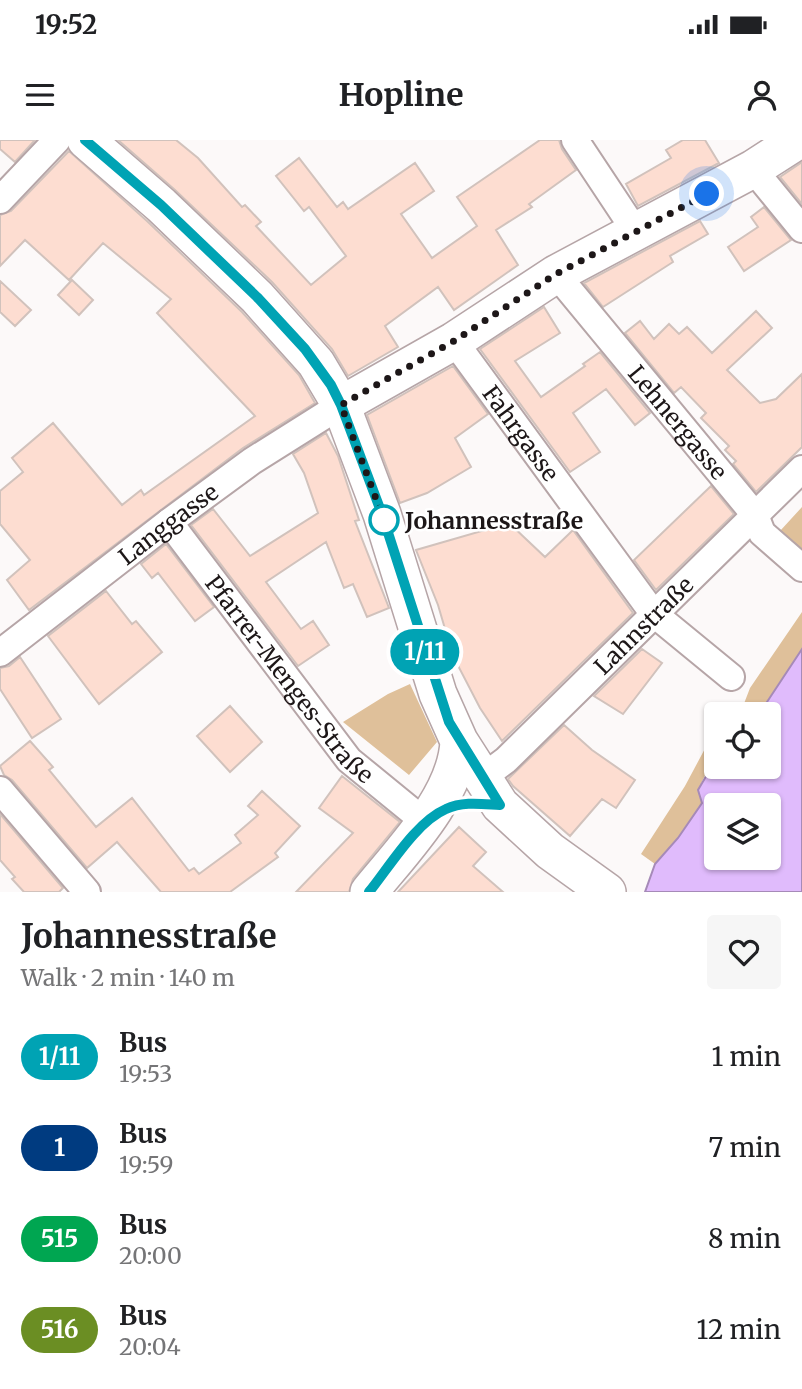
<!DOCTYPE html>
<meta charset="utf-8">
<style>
:root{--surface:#fff;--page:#f6f6f6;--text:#202124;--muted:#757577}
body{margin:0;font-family:Merriweather,serif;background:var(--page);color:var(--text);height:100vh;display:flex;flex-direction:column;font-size:26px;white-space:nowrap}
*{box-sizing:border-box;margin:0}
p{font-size:23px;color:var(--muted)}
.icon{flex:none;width:38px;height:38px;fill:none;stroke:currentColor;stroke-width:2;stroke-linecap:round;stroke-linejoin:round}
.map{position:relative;height:752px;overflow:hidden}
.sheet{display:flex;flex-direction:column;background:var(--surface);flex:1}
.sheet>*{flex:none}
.badge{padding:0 14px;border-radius:23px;font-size:24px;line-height:46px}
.controls{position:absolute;left:704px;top:562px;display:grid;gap:14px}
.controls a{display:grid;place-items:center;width:77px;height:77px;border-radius:7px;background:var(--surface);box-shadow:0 2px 5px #0004;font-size:35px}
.you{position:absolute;width:35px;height:35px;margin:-18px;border:5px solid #fff;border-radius:50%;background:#1a73e8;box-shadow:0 0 0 10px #1a73e833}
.map>.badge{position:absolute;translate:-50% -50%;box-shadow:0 0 0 4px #fff}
.round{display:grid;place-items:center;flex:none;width:74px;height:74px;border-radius:7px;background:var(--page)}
.overview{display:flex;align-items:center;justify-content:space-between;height:119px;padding:0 21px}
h1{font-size:33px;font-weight:700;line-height:52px}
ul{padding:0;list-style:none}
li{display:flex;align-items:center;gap:21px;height:91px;padding:0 21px}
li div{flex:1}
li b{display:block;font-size:26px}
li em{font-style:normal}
li .badge{min-width:77px;font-weight:700;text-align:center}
.status{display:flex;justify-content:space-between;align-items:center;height:49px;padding:0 35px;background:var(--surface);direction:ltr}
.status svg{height:19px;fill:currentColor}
header{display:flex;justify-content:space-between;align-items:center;height:91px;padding:0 21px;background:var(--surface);font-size:32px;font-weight:700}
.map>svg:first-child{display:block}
.green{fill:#dfc09a}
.water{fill:#e0bbfc;stroke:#a68ab8;stroke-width:2;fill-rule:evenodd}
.building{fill:#fdddd1;stroke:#d1c2bc;stroke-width:2}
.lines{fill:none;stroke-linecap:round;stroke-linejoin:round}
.street-casing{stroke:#b6a5a7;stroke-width:30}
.secondary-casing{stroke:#b6a5a7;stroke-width:40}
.street{stroke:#fff;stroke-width:26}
.secondary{stroke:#fff;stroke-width:37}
.line-casing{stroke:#fff;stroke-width:16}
.line{stroke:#00a3b4;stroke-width:10}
.walk{stroke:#1d1718;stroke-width:7;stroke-dasharray:0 12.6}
.stop-dot{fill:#fff;stroke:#00a3b4;stroke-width:3.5}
.labels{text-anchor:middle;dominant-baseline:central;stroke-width:5;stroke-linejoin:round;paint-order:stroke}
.street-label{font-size:23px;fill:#1d1718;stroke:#fff}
.stop-label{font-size:23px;font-weight:bold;fill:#1d1718;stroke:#fff;text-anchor:start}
</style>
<div class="status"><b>19:52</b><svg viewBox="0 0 49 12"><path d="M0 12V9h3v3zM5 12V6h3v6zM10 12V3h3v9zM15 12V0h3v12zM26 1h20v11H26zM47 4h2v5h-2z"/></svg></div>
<header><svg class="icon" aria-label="menu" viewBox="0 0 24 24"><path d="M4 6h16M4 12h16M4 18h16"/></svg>Hopline<svg class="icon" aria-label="person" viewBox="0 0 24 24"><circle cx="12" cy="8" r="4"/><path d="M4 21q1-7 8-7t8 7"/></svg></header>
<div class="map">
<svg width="802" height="752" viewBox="0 0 802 752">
<rect width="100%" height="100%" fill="#fcf9f9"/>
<path class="green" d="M802 367V409L780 391Z
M802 472V509L759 574H740L750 548Z
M410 544 437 602 409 635 343 582 388 554Z
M716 588V612L698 650 702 663 678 698 655 724 641 714 685 646Z"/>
<path class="water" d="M802 509V752H645L655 724 678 698 702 663 698 650 708 633H714L724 627 768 626V574H759ZM716 665H768V718H716Z"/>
<path class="building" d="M0 0H35L15 22 0 9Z
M118 0H176L198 18 242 67 245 65 261 82 256 86 311 145 346 116 309 67 304 71 276 36 299 18 337 67 343 62 348 69 415 23 434 51 401 74 432 118 477 86 457 57 540 0H559L562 9 576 30 529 64 532 67 496 90 518 125 454 170 438 147 385 186 398 207 348 236 332 209 272 142 175 50Z
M683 0H705L719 23 638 66 626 44 671 18 666 10Z
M69 11 147 81 242 172 299 235 315 263 243 308 29 470 7 440 30 420 0 384V351L23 332 12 318 53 283 122 365 141 350 144 355 255 276 157 173 171 159 103 103 69 140 25 100 0 126V75L11 71Z
M802 22V64L780 37Z
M764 67 791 100 744 131 728 107 758 87 751 77Z
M700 81 708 94 670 116 673 122 603 167 584 143Z
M72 140 93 160 79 175 58 155Z
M0 141 31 170 15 186 0 172Z
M544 167 560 193 515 221 541 257 585 226 583 224 600 212 650 273 635 285 606 249 573 273 600 312 570 332 480 209Z
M756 171 772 188 727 230 760 263 776 259 802 234V307L756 352 733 324 736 321 725 310 729 306 701 278 706 273 681 247 674 253 625 193 640 181 654 199 669 184 679 194 687 187 712 213Z
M453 226 488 274 455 298 471 327 427 353 400 363 367 275Z
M326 293 338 316 359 380 355 381 389 468 367 477 353 444 344 448 326 402 266 442 301 489 313 481 329 505 298 526 191 385 213 369 250 416 318 373 304 333 293 314Z
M711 346 734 374 656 450 634 420Z
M509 383 545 417 573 390 633 473 502 601 480 568 453 516 438 465 416 410Z
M166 404 214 467 195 481 158 433 152 438 141 424Z
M106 451 132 484 136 481 162 512 99 564 48 496Z
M642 509 662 523 623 574 594 556Z
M20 517 61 579 32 598 0 549V528L9 526Z
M230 566 262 602 230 632 197 596Z
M564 585 592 610 635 640 616 668 602 659 570 696 513 646 508 639Z
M30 601 53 627 49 630 96 687 132 658 189 731 194 728 199 734 241 703 235 695 258 675 248 666 262 651 300 686 275 713 278 717 230 752H161L117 702 87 728 12 640 4 635 0 626Z
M342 636 400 682 353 739 349 752H296L353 693 319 668Z
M0 674 63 748 59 752H24L12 739 15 737 0 720Z
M459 687 486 712 473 726 503 752H398Z"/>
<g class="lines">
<g class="street-casing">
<g id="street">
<path d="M575 0 636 92"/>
<path d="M753 29 802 89"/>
<path d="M0 60 57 0"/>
<path id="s1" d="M556 134 755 375 762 393 802 428"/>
<path id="s2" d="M454 201 653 473 731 537"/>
<path id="s3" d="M169 382 349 620 425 682"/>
<path id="s4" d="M0 513 169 382 252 321 341 265"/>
<path id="s5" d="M480 633 494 629 506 620 802 329"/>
<path d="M0 650 87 752"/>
</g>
</g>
<g class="secondary-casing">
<path id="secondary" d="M86 0 161 65 257 157 316 223 341 265 382 374 438 554 459 601 500 665 550 711 607 752
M341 265 454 201 556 134 753 29 798 0
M369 752C402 711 457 656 459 601"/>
</g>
<use href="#street" class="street"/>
<use href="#secondary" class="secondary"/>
</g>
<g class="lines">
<g class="line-casing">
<path id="line" d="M85 0 161 65 257 157 305 209 331 245 341 265 382 374 449 582 500 665C482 664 463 661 446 669 416 682 390 726 369 752"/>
</g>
<use href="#line" class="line"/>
<path class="walk" d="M384 380 341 265 454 201 556 134 707 54"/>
</g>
<circle class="stop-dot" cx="384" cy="380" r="14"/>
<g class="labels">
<g class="street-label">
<text stroke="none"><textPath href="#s1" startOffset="192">Lehnergasse</textPath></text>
<text stroke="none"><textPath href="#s2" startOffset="114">Fahrgasse</textPath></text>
<text stroke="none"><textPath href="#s4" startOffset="212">Langgasse</textPath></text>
<text stroke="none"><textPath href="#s5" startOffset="222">Lahnstraße</textPath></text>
<text stroke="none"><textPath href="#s3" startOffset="198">Pfarrer-Menges-Straße</textPath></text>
</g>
<g class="stop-label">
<text x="405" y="380">Johannesstraße</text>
</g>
</g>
</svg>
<div class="controls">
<a><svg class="icon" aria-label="locate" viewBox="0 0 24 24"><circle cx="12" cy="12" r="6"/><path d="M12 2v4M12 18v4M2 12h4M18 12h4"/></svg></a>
<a><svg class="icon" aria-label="layers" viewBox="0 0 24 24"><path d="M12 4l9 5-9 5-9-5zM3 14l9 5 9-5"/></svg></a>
</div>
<div class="you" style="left:707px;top:54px"></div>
<b class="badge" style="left:425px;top:512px;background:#00a3b4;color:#fff">1/11</b>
</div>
<section class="sheet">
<div class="overview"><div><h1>Johannesstraße</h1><p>Walk · 2 min · 140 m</p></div><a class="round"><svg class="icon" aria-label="heart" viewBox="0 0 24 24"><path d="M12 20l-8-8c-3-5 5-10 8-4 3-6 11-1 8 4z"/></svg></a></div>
<ul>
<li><span class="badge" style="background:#00a3b4;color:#fff">1/11</span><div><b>Bus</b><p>19:53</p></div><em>1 min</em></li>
<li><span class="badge" style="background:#003b80;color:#fff">1</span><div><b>Bus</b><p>19:59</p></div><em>7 min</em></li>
<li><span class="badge" style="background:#00a651;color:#fff">515</span><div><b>Bus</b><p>20:00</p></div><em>8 min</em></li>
<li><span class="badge" style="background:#6b8e23;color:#fff">516</span><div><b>Bus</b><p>20:04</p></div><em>12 min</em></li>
</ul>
</section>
